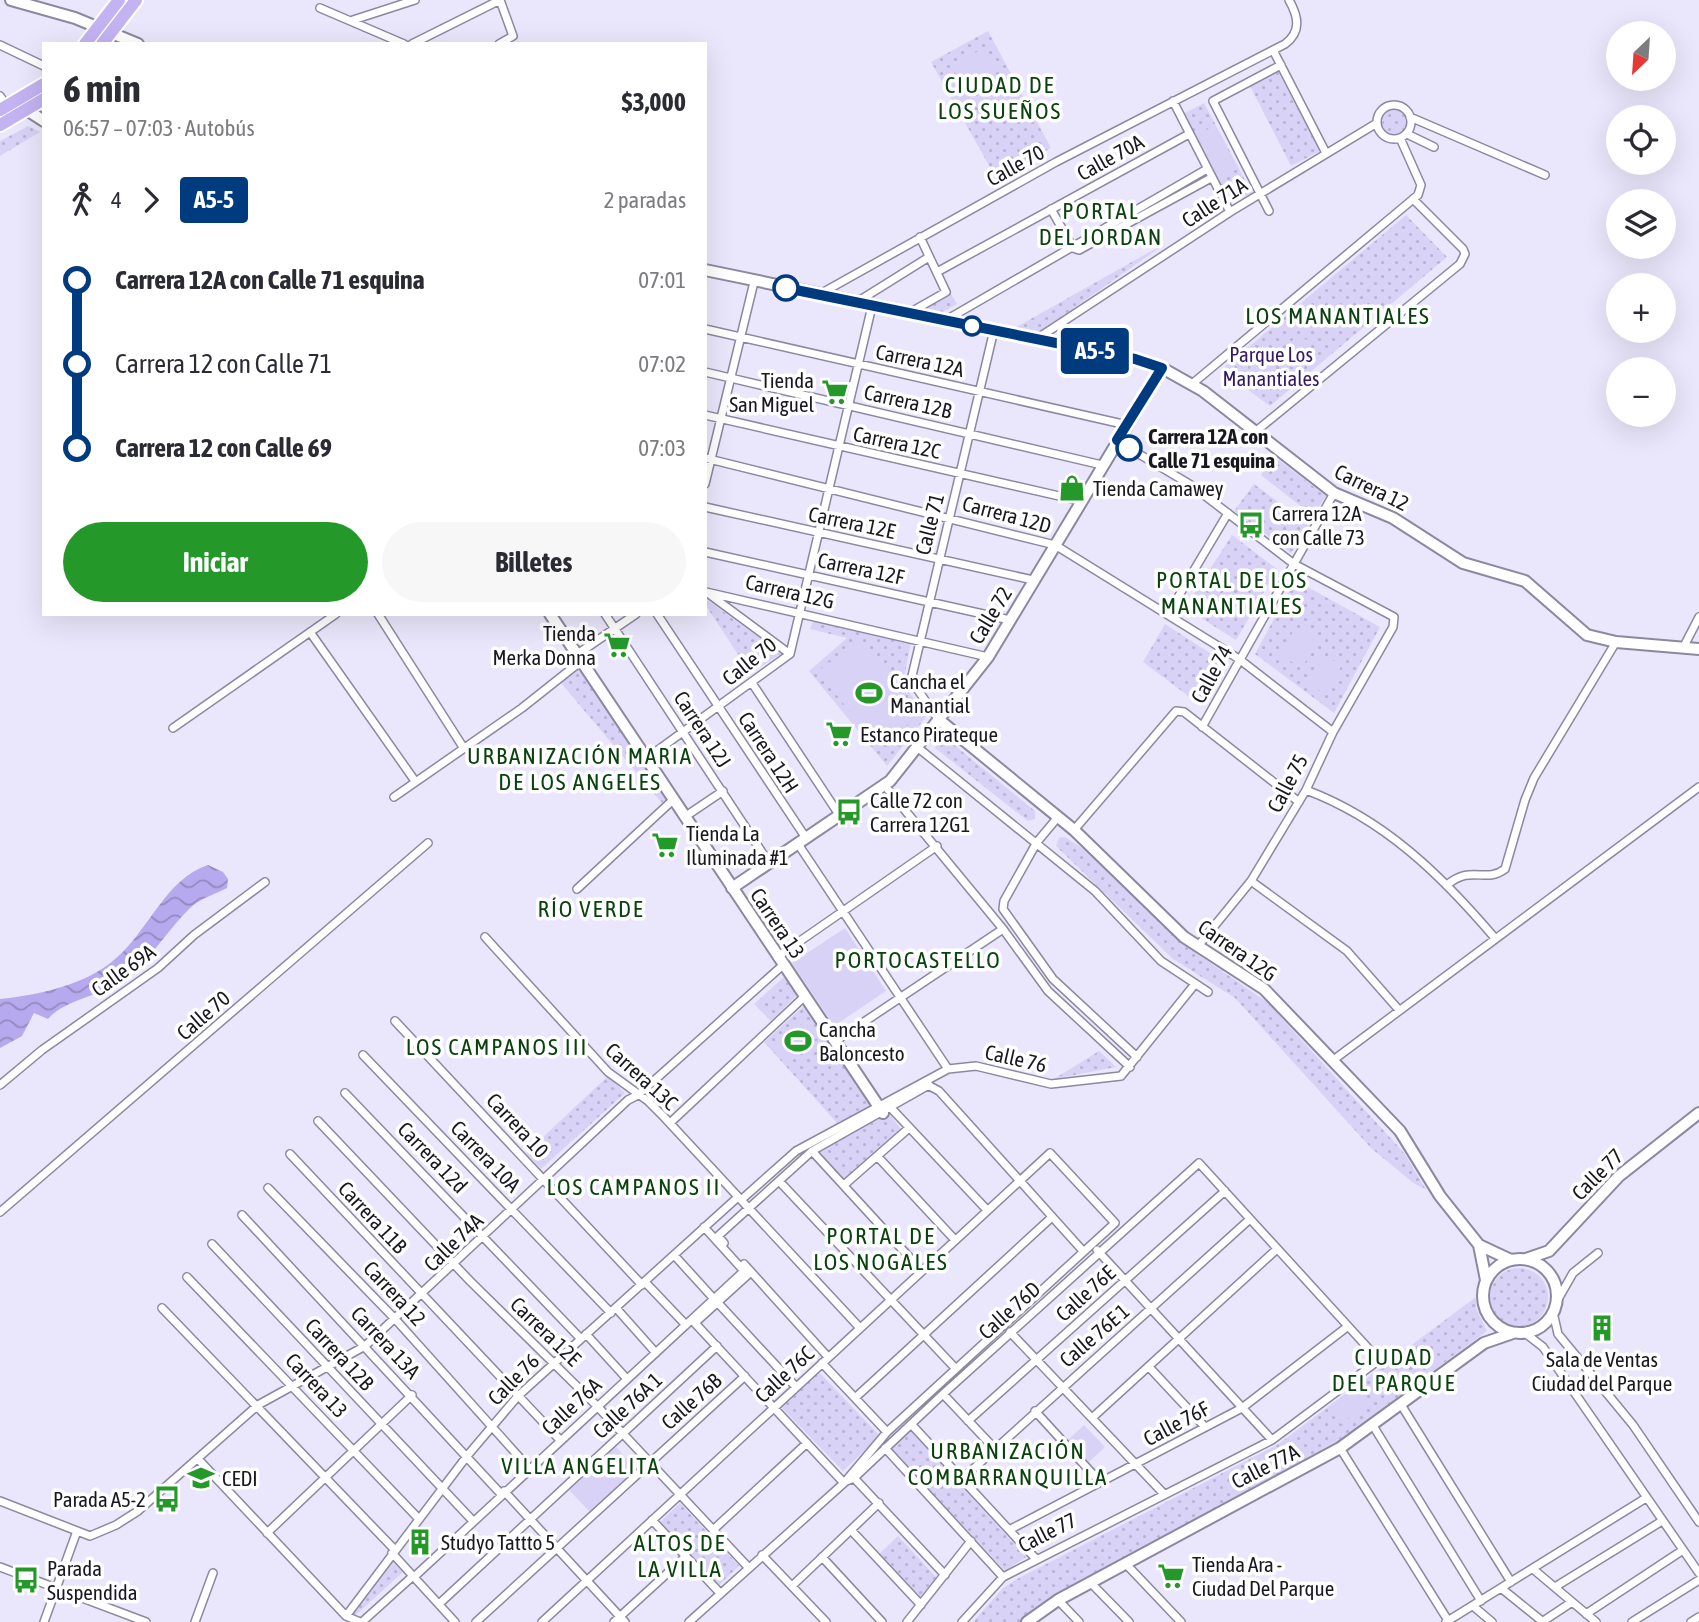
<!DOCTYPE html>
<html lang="es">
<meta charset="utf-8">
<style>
:root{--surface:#fff;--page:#f7f7f7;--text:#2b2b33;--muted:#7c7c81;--accent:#24992a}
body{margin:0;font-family:"Asap Condensed",sans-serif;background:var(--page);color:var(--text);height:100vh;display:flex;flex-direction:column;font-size:26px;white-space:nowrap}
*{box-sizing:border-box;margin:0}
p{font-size:23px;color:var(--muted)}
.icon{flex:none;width:38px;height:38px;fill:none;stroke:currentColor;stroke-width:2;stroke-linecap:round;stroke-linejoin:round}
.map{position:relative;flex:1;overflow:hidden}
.details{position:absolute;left:42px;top:42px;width:665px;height:574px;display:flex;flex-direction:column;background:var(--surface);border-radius:0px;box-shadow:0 7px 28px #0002}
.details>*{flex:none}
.badge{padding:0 14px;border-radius:5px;font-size:24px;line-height:46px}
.needle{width:46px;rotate:205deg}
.controls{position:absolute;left:1606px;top:21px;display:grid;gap:14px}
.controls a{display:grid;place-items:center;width:70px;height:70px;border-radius:50%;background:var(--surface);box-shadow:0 7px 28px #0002;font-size:35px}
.map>.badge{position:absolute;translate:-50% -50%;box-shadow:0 0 0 4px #fff}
.legs{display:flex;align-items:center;gap:10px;height:77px;padding:0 21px;font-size:23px}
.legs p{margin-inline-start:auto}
.summary{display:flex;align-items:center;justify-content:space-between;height:119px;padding:0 21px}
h1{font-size:38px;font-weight:700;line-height:52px}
.primary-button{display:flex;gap:14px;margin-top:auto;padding:14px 21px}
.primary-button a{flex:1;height:80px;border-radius:42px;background:var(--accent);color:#fff;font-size:28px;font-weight:700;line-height:80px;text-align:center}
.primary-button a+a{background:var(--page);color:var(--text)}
ul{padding:0 21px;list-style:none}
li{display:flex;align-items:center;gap:24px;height:84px;font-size:26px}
li i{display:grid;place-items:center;width:10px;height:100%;margin:0 9px;background:currentColor}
li i::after{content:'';width:18px;height:18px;margin:-9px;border:5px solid;border-radius:50%;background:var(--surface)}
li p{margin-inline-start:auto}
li:first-child i{background:linear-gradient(#0000 50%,currentColor 0)}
li:last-child i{background:linear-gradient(currentColor 50%,#0000 0)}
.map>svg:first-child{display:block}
.grass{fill:url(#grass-dots)}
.pitch{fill:#d9d2f7}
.water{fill:url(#water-waves)}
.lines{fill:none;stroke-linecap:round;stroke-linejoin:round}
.street-casing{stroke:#8c88a0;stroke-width:10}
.secondary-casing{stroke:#8c88a0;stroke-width:14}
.primary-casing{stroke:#fff;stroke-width:16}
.street{stroke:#fff;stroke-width:7}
.secondary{stroke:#fff;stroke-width:10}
.primary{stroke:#c4b3f2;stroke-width:12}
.line-1-casing{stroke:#fff;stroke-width:16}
.line-1{stroke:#003b80;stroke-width:10}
.stop-1-dot{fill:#fff;stroke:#003b80;stroke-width:3.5}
.labels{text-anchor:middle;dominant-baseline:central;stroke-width:7;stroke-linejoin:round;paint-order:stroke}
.street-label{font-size:21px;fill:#191720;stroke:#fff}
.park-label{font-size:21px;fill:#341866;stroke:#fff}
.poi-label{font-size:21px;fill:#191720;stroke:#fff;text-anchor:start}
.stop-label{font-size:21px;font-weight:bold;fill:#191720;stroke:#fff;text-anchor:start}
.neighbourhood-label{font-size:23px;letter-spacing:2px;fill:#09420c;stroke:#fff}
</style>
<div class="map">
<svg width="1699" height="1622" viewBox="0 0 1699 1622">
<defs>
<pattern id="grass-dots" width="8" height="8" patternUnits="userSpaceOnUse" patternTransform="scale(1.75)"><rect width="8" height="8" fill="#d9d2f7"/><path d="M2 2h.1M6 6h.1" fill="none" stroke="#bab4d3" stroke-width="1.8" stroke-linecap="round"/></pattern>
<pattern id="water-waves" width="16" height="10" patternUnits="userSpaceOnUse" patternTransform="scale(1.75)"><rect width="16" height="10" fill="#b7a9ee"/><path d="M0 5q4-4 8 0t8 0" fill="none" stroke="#9489c0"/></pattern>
</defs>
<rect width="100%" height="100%" fill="#eae7fc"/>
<path class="grass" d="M988 31 1051 148 996 178 931 62Z
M1278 71 1320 151 1291 166 1250 86Z
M1204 103 1252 193 1230 204 1181 115Z
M1381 122a13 13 0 1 1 26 0a13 13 0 1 1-26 0Z
M28 126 40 132 0 156V141Z
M1406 215 1447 257 1270 406 1221 370Z
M1165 244 1037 334 1013 329 1146 254Z
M950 292 957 304 939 314 920 310Z
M1272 455 1326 496 1313 516 1261 475Z
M1254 484 1310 526 1291 553 1234 511Z
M1232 535 1277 569 1236 640 1185 608Z
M1295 580 1380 627 1334 713 1255 654Z
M705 598 781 654 750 673 705 604Z
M814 619 911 642 903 683 926 717 887 766 809 671 847 638 810 629Z
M1165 624 1227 664 1203 707 1143 662Z
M580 668 669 799 663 804 561 683Z
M940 738 947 739 1035 811V819L1028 821 935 748Z
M1065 837 1090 853 1197 954 1267 1002 1405 1154 1426 1190 1412 1182 1371 1148 1235 998 1173 959 1056 846 1059 838Z
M785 976 797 995 771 1021 754 1004Z
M805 1005 871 1105 837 1123 764 1042Z
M1099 1051 1116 1067 1054 1079Z
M608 1076 625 1093 541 1169 526 1153Z
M889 1114 901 1129 845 1180 818 1150Z
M1490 1297a29 29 0 1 1 58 0a29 29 0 1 1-58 0Z
M1476 1297V1308L1487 1331 1344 1437 1033 1611 1020 1622H973L1003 1588 1017 1579 1277 1445Z
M818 1371 880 1436 843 1471 781 1407Z
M910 1429 1026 1557 1005 1571 890 1447Z
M680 1503 739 1566 718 1586 659 1523Z
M898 1536 936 1577 919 1599 879 1554Z
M390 1558 403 1572 355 1616 349 1613Z"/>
<path class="pitch" d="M985 47 995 68 962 87 952 67Z
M1215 125 1237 167 1217 178 1195 136Z
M1295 335 1312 342 1300 371 1283 363Z
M1259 348 1277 357 1265 385 1246 377Z
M1295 627 1317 637 1303 667 1281 657Z
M861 639 920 715 878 748 818 671Z
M1320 655 1342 664 1329 695 1307 685Z
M845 928 886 991 834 1026 792 963Z
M806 1020 820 1035 790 1063 776 1048Z
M1352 1389 1365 1405 1341 1424 1328 1407Z
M1084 1425 1105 1447 1088 1463 1067 1441Z
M616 1447 637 1470 591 1513 569 1490Z
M1272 1450 1279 1464 1254 1478 1246 1463Z"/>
<path class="water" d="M208 865 223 872 228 879 227 888C215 894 199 899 189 909 166 932 147 965 119 983 97 997 66 999 48 1019L34 1013 22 1036 0 1048V999C38 995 86 985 115 959 148 932 166 878 208 865Z"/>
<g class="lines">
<g class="street-casing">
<path id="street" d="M320 8 404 44
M353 20 415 0
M412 44 500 0
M499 44 513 36 500 0
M0 45 44 66
M1273 50 1326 153
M0 96 7 106
M1173 101 1230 212
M1377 122a17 17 0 1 1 34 0a17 17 0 1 1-34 0Z
M1410 117 1545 175
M1407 134 1434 147
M1051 209 1073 248
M1269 211 1213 101 1281 65
M1073 248 1079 250 1211 178
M937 272 1189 134
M820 294 1056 162 1285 44C1302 31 1298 16 1289 0
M857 302 929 257
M909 313 946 292 920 237
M946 320 1207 169
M705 329 1127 425
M1038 338 1230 212 1377 123
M705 372 1102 465
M1192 384 1418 195 1421 185 1400 138
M705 415 1081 501
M1255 432 1460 264 1465 254 1463 249 1413 199
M1117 441 1191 485 1294 564 1394 617 1393 627 1333 732 1306 790 1251 881 1198 946
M705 458 1055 545 1239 659 1333 732
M705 484 754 282
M705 507 1033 580
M705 552 1010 620
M706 592 988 657
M709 594 790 654
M378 614 463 747
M605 614 769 863
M657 614 806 838
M1168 614 1228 513
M310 632 415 781
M1683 648 1699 617
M576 655 636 614
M752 683 840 816
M938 719 911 680 994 330
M1202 727 1334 493
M173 728 336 614
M917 747 1095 891 1161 961 1208 992
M647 758 790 654 872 306
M885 786 1003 929 1048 991 1130 1067
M1306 790C1384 819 1441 875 1494 937
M394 797 522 708 580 662
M686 816 723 791
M1058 817 1037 842 1004 901 1003 909 1053 979 1137 1057
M1074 830 1176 711 1184 712 1299 802
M798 844 948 1069
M1251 881 1347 951 1399 1010
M1447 885C1472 864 1485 884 1505 869L1525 800 1534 778 1616 642
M577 889 674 799
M485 937 608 1072 648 1101 664 1117 860 1328
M777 957 937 846
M395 1021 642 1285
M834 1042 1003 929
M363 1055 611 1313
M1332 1061 1699 787
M924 1083 939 1091 1083 1251
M0 1085 42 1050 158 968 194 935 265 882
M345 1093 581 1339
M891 1108 987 1210
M318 1121 470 1281 597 1406 748 1567
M670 1123 804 997
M812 1151 922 1271
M290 1154 560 1440
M877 1156 955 1240
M779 1181 956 1369
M844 1185 909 1128
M268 1188 396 1320 529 1468
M741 1200 796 1151 948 1069 976 1066 1051 1084 1121 1076 1195 984
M0 1212 428 843
M242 1215 501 1494
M724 1243 718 1236 812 1151 929 1085
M212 1244 473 1521
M1097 1250 1272 1440
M674 1255 714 1299
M744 1264 828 1357
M187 1277 419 1519
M645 1282 686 1325
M1557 1301 1573 1273 1598 1253
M718 1303 796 1387
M162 1308 395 1550
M616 1308 656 1353
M1553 1312 1558 1334 1633 1425 1699 1522
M692 1320 844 1483
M697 1321 751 1272
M1010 1332 1164 1494
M1525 1333 1543 1347 1699 1573
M586 1334 627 1379
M822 1363 887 1432
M1149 1367 1205 1427
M943 1394 995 1449
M855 1398 1052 1217
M1400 1403 1511 1582
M1035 1411 1100 1482
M1092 1418 1277 1249
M968 1421 1225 1191
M911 1424 1036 1559
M1372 1424 1481 1601
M885 1448 1003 1577
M1340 1448 1449 1622
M198 1459 346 1616 360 1622
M854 1478 945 1575
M962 1479 1250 1219
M844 1482 854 1478 943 1394 1199 1163 1379 1360 1272 1440 1003 1577 962 1622
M504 1491 625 1622
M0 1501 90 1536 116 1525 138 1511 258 1405 365 1346 628 1100 638 1095 783 965
M652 1520 720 1593
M713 1530 807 1443
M851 1530 921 1605
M1009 1530 1242 1408 1347 1327
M267 1533 412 1395
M392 1553 455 1622
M762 1555 826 1622
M822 1557 882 1622
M1125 1563 1181 1622
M0 1567 146 1622
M1533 1569 1596 1622
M414 1577 744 1271 704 1227
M1090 1582 1129 1622
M792 1586 879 1503
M1555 1587 1662 1521
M1501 1588 1543 1622
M1058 1600 1079 1622
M439 1604 717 1346
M1473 1606 1492 1622
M1586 1614 1683 1550
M346 1616 467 1456 518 1396 738 1197
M44 1622 77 1531
M195 1622 213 1573
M362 1622 413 1576
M476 1622 745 1376
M542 1622 1050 1153 1115 1223 887 1432 844 1483 689 1622
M614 1622 685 1557
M907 1622 971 1541
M1446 1622 1646 1498
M1542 1622 1572 1602
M1632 1622 1699 1580
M1691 1622 1699 1617"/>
</g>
<g class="secondary-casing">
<path id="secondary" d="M11 0 75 18 138 44
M27 110 44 121
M705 270 1135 359 1162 368 1203 391 1334 493 1393 518 1463 563 1525 581 1587 635 1616 642 1699 649
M550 614 883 1113
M938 719 1074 830 1184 937 1264 989 1400 1131 1440 1196 1479 1245 1511 1260
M732 888 890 781 988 657 1162 368
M1479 1245 1486 1280
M1526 1259 1549 1251 1619 1176 1699 1113
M1483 1296a37 37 0 1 1 74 0a37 37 0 1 1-74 0Z
M1027 1622 1058 1600 1340 1448 1484 1343 1513 1333"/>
</g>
<g class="primary-casing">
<path id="primary" d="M85 44 119 0
M102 44 136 0
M0 110 44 84
M0 125 44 99"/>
</g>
<use href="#street" class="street"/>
<use href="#secondary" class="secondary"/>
<use href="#primary" class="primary"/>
</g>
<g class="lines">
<g class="line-1-casing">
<path id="line-1" d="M786 288 1135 359 1162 368 1117 440 1129 448"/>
</g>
<use href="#line-1" class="line-1"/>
</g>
<defs>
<g id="supermarket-bare" transform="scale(2.1)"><path d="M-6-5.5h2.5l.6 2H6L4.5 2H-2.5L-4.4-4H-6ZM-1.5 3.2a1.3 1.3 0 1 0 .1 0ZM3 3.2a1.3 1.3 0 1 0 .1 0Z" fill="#24992a" stroke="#fff" stroke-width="2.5" paint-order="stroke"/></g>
<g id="shop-bare" transform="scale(2.1)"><path d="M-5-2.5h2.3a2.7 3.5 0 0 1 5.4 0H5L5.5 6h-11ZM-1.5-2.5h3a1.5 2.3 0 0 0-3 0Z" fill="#24992a" stroke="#fff" stroke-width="2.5" paint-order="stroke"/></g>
<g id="bus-bare" transform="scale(2.1)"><path d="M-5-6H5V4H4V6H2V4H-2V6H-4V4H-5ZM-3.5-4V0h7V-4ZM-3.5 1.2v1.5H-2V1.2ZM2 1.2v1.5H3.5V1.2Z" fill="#24992a" stroke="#fff" stroke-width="2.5" paint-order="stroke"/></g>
<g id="stadium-bare" transform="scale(2.1)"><path d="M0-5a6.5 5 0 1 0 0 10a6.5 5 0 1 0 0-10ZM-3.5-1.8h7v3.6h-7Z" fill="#24992a" stroke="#fff" stroke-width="2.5" paint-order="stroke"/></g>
<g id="building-bare" transform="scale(2.1)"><path d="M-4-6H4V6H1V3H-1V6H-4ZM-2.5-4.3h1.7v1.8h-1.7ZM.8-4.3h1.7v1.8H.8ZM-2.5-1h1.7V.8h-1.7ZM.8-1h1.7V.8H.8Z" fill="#24992a" stroke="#fff" stroke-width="2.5" paint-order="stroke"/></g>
<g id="school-bare" transform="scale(2.1)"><path d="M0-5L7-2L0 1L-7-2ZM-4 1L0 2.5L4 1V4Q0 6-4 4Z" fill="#24992a" stroke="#fff" stroke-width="2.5" paint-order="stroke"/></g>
</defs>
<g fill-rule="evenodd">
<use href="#supermarket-bare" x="835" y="392"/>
<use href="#shop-bare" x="1072" y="488"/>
<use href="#bus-bare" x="1251" y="525"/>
<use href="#supermarket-bare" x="617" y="645"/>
<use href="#stadium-bare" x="869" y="693"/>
<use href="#supermarket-bare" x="839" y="734"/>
<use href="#bus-bare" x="849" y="812"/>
<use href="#supermarket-bare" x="665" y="845"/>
<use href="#stadium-bare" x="798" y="1041"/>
<use href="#building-bare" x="1602" y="1328"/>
<use href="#school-bare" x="201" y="1478"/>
<use href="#bus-bare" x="167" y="1499"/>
<use href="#building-bare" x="420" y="1542"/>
<use href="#supermarket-bare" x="1171" y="1576"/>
<use href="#bus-bare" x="26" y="1580"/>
</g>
<g class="stop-1-dot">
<circle cx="786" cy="288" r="12"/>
<circle cx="972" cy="326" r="9"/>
<circle cx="1129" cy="448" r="12"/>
</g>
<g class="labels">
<g class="street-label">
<text transform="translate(1110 157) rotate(-29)">Calle 70A</text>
<text transform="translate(1015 165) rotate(-29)">Calle 70</text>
<text transform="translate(1214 202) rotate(-33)">Calle 71A</text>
<text transform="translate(920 360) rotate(12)">Carrera 12A</text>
<text transform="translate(908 401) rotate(13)">Carrera 12B</text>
<text transform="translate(897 442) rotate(12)">Carrera 12C</text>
<text transform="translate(1372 487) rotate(26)">Carrera 12</text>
<text transform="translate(1007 514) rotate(15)">Carrera 12D</text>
<text transform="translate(852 522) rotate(12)">Carrera 12E</text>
<text transform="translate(929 524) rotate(-76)">Calle 71</text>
<text transform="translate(861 568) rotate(12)">Carrera 12F</text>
<text transform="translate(790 591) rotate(13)">Carrera 12G</text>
<text transform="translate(990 615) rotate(-59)">Calle 72</text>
<text transform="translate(749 661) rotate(-39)">Calle 70</text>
<text transform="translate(1211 674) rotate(-61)">Calle 74</text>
<text transform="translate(703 729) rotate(57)">Carrera 12J</text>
<text transform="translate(769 752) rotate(57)">Carrera 12H</text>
<text transform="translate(1287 783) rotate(-62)">Calle 75</text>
<text transform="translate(778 923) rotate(56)">Carrera 13</text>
<text transform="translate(1238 950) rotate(35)">Carrera 12G</text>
<text transform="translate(123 970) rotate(-36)">Calle 69A</text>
<text transform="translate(203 1015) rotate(-41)">Calle 70</text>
<text transform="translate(1016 1058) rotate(13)">Calle 76</text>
<text transform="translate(642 1076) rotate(42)">Carrera 13C</text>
<text transform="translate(518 1125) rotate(47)">Carrera 10</text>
<text transform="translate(486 1156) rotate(46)">Carrera 10A</text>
<text transform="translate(433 1157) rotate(46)">Carrera 12d</text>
<text transform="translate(1597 1174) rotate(-45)">Calle 77</text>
<text transform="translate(373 1217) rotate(47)">Carrera 11B</text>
<text transform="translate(453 1242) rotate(-44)">Calle 74A</text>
<text transform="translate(395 1293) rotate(47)">Carrera 12</text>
<text transform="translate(1085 1293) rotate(-42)">Calle 76E</text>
<text transform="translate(1009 1310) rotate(-42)">Calle 76D</text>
<text transform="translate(546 1331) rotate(44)">Carrera 12E</text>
<text transform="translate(1094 1335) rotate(-41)">Calle 76E 1</text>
<text transform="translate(386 1342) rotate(47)">Carrera 13A</text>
<text transform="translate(340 1354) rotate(47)">Carrera 12B</text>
<text transform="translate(784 1374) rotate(-43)">Calle 76C</text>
<text transform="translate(513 1379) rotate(-45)">Calle 76</text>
<text transform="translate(317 1385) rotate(47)">Carrera 13</text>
<text transform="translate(691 1401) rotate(-42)">Calle 76B</text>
<text transform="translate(627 1405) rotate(-43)">Calle 76A 1</text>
<text transform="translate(571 1406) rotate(-43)">Calle 76A</text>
<text transform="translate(1176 1423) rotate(-28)">Calle 76F</text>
<text transform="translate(1265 1466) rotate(-27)">Calle 77A</text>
<text transform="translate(1047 1532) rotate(-27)">Calle 77</text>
</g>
<g class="park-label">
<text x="1271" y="354">Parque Los<tspan x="1271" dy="24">Manantiales</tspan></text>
</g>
<g class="poi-label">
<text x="814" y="380" text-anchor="end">Tienda<tspan x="814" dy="24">San Miguel</tspan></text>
<text x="1093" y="488">Tienda Camawey</text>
<text x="1272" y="513">Carrera 12A<tspan x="1272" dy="24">con Calle 73</tspan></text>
<text x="596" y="633" text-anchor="end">Tienda<tspan x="596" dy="24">Merka Donna</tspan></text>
<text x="890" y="681">Cancha el<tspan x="890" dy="24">Manantial</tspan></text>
<text x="860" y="734">Estanco Pirateque</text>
<text x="870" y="800">Calle 72 con<tspan x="870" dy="24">Carrera 12G1</tspan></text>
<text x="686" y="833">Tienda La<tspan x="686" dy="24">Iluminada #1</tspan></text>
<text x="819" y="1029">Cancha<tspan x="819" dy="24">Baloncesto</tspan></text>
<text x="1602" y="1359" text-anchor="middle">Sala de Ventas<tspan x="1602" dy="24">Ciudad del Parque</tspan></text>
<text x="222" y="1478">CEDI</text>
<text x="146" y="1499" text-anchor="end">Parada A5-2</text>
<text x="441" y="1542">Studyo Tattto 5</text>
<text x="1192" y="1564">Tienda Ara -<tspan x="1192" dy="24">Ciudad Del Parque</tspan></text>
<text x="47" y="1568">Parada<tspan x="47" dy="24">Suspendida</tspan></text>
</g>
<g class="stop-label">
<text x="1148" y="436">Carrera 12A con<tspan x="1148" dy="24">Calle 71 esquina</tspan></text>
</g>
<g class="neighbourhood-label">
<text x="1000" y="85">CIUDAD DE<tspan x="1000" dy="26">LOS SUEÑOS</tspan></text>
<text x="1101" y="211">PORTAL<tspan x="1101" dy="26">DEL JORDAN</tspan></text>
<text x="1338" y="316">LOS MANANTIALES</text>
<text x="1232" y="580">PORTAL DE LOS<tspan x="1232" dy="26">MANANTIALES</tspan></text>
<text x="580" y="756">URBANIZACIÓN MARIA<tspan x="580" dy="26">DE LOS ANGELES</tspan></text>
<text x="591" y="909">RÍO VERDE</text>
<text x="918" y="960">PORTOCASTELLO</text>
<text x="497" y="1047">LOS CAMPANOS III</text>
<text x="634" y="1187">LOS CAMPANOS II</text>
<text x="881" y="1236">PORTAL DE<tspan x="881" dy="26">LOS NOGALES</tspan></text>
<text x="1394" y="1357">CIUDAD<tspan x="1394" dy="26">DEL PARQUE</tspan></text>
<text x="1008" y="1451">URBANIZACIÓN<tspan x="1008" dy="26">COMBARRANQUILLA</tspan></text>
<text x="581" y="1466">VILLA ANGELITA</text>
<text x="680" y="1543">ALTOS DE<tspan x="680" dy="26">LA VILLA</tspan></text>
</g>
</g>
</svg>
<div class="controls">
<a><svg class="needle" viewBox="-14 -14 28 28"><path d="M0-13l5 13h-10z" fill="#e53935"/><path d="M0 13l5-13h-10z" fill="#7c7c81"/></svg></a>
<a><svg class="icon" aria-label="locate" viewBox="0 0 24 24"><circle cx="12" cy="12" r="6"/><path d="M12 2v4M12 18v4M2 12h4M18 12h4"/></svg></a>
<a><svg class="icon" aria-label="layers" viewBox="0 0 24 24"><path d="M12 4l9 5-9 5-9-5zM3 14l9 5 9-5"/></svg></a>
<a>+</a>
<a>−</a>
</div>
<b class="badge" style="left:1095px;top:351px;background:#003b80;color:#fff">A5-5</b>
<section class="details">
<div class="summary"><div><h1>6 min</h1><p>06:57 – 07:03 · Autobús</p></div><b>$3,000</b></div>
<div class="legs"><svg class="icon" aria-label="walk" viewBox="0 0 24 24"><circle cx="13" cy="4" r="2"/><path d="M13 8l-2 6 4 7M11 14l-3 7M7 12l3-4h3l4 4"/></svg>4<svg class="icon" aria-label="forward" viewBox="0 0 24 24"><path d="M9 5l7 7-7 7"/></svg><b class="badge" style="background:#003b80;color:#fff">A5-5</b><p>2 paradas</p></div>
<ul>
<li><i style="color:#003b80"></i><b>Carrera 12A con Calle 71 esquina</b><p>07:01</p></li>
<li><i style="color:#003b80"></i><span>Carrera 12 con Calle 71</span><p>07:02</p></li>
<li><i style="color:#003b80"></i><b>Carrera 12 con Calle 69</b><p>07:03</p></li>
</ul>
<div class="primary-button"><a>Iniciar</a><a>Billetes</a></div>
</section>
</div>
